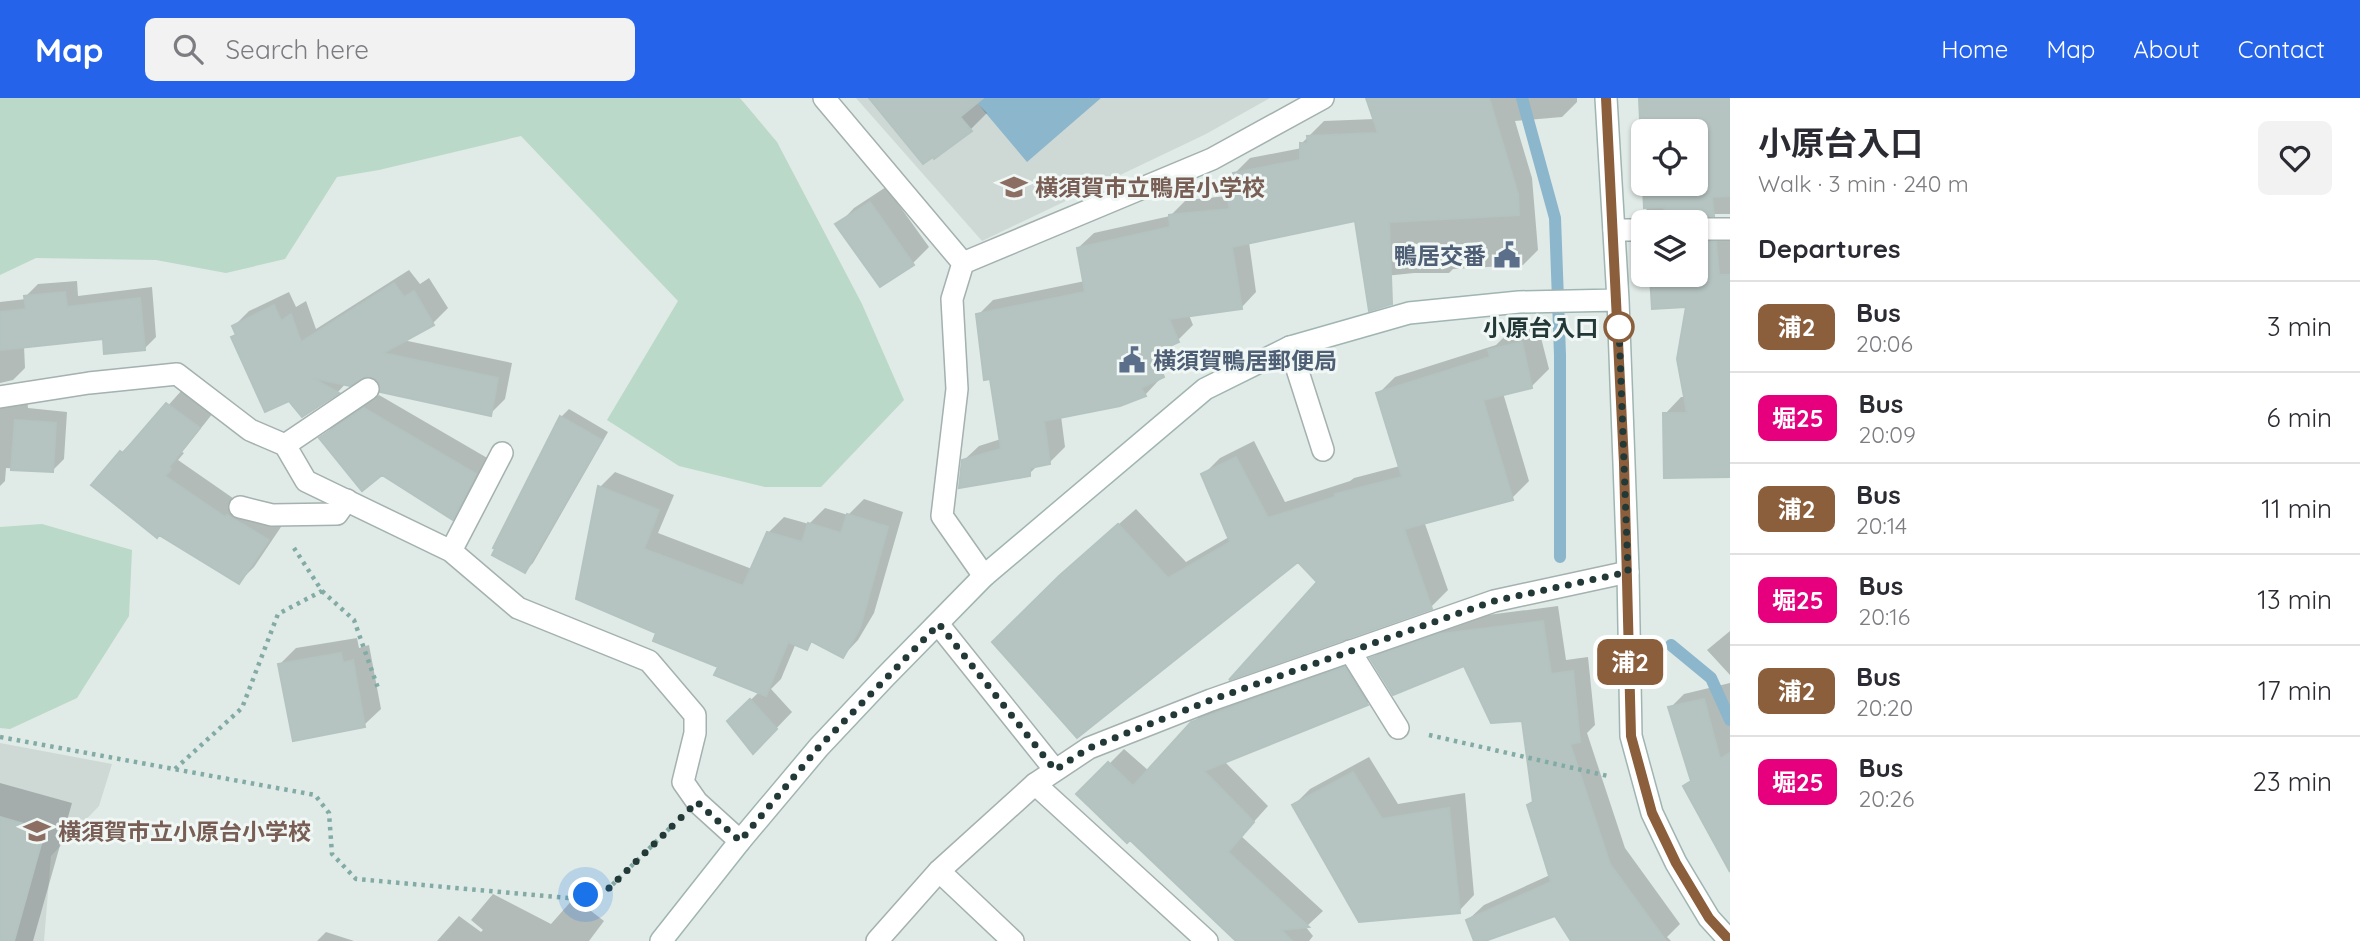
<!DOCTYPE html>
<meta charset="utf-8">
<style>
:root{--surface:#fff;--page:#f2f2f3;--text:#2b2b33;--muted:#7c7c81;--line:#e1e1e2;--accent:#2563eb}
body{margin:0;font-family:Quicksand,"Noto Sans JP",sans-serif;background:var(--page);color:var(--text);height:100vh;display:flex;flex-direction:column;font-size:26px;white-space:nowrap}
*{box-sizing:border-box;margin:0}
p{font-size:23px;color:var(--muted)}
.icon{flex:none;width:38px;height:38px;fill:none;stroke:currentColor;stroke-width:2;stroke-linecap:round;stroke-linejoin:round}
.map{position:relative;flex:1;overflow:hidden}
.sheet{display:flex;flex-direction:column;background:var(--surface);width:630px}
.sheet>*{flex:none}
.badge{padding:0 14px;border-radius:10px;font-size:24px;line-height:46px}
.buttons{position:absolute;left:1631px;top:21px;display:grid;gap:14px}
.buttons a{display:grid;place-items:center;width:77px;height:77px;border-radius:10px;background:var(--surface);box-shadow:0 2px 5px #0004;font-size:35px}
.you{position:absolute;width:35px;height:35px;margin:-18px;border:5px solid #fff;border-radius:50%;background:#1a73e8;box-shadow:0 0 0 10px #1a73e833}
.map>.badge{position:absolute;translate:-50% -50%;box-shadow:0 0 0 4px #fff}
h2{padding:0 28px;font-size:26px;line-height:63px}
.round{display:grid;place-items:center;flex:none;width:74px;height:74px;border-radius:10px;background:var(--page)}
.head{display:flex;align-items:center;justify-content:space-between;height:119px;padding:0 28px}
h1{font-size:33px;font-weight:700;line-height:52px}
ul{padding:0;list-style:none}
li{display:flex;align-items:center;gap:21px;height:91px;padding:0 28px;border-top:2px solid var(--line)}
li div{flex:1}
li b{display:block;font-size:26px}
li em{font-style:normal}
li .badge{min-width:77px;font-weight:700;text-align:center}
header{display:flex;align-items:center;gap:42px;box-sizing:border-box;height:98px;padding:0 35px;background:var(--accent);color:#fff}
header strong{font-size:33px}
nav{display:flex;gap:38px;margin-inline-start:auto;font-size:24px}
.search{width:490px;height:63px;background:var(--page);display:flex;align-items:center;gap:18px;box-sizing:border-box;padding:0 24px;border-radius:10px;color:var(--muted);font-size:26px}
main{display:flex;flex:1;min-height:0}
.map>svg:first-child{display:block}
.built{fill:#ced9d6}
.green{fill:#bad9c8}
.water{fill:#8cb6cb}
.shadow{fill:#0003}
.lines{fill:none;stroke-linecap:round;stroke-linejoin:round}
.stream{stroke:#8cb6cb;stroke-width:12}
.building{fill:#b6c4c1;stroke:#b3c3bf;stroke-width:2;fill-rule:evenodd}
.lane-casing{stroke:#a3b1af;stroke-width:24}
.street-casing{stroke:#a3b1af;stroke-width:24}
.secondary-casing{stroke:#a0b5b1;stroke-width:24}
.path{stroke:#83aba5;stroke-width:4.5;stroke-dasharray:3.5 5;stroke-linecap:butt}
.lane{stroke:#fff;stroke-width:21}
.street{stroke:#fff;stroke-width:21}
.secondary{stroke:#fff;stroke-width:21}
.line-casing{stroke:#fff;stroke-width:16}
.line{stroke:#8b5e3c;stroke-width:10}
.walk{stroke:#223937;stroke-width:7;stroke-dasharray:0 12.6}
.stop-dot{fill:#fff;stroke:#8b5e3c;stroke-width:3.5}
.labels{text-anchor:middle;dominant-baseline:central;stroke-width:6;stroke-linejoin:round;paint-order:stroke}
.education-label{font-size:23px;font-weight:bold;fill:#785e54;stroke:#f0f7f5;text-anchor:start}
.service-label{font-size:23px;font-weight:bold;fill:#4e5e75;stroke:#f0f7f5;text-anchor:end}
.stop-label{font-size:23px;font-weight:bold;fill:#223937;stroke:#f0f7f5;text-anchor:end}
</style>
<header>
<strong>Map</strong>
<div class="search"><svg class="icon" aria-label="search" viewBox="0 0 24 24"><circle cx="10" cy="10" r="6"/><path d="M15 15l6 6"/></svg>Search here</div>
<nav><a>Home</a><a>Map</a><a>About</a><a>Contact</a></nav>
</header>
<main>
<div class="map">
<svg width="1730" height="843" viewBox="0 0 1730 843">
<rect width="100%" height="100%" fill="#e0eae7"/>
<path class="built" d="M856 0H1270L1206 36 982 143Z
M0 645 112 666 99 708 51 758 44 843H0Z"/>
<path class="green" d="M0 0H740L777 44 862 206 904 302 821 389H765L679 368 607 322 678 203 521 38 379 72 337 79 285 161 226 175 156 162 36 160 0 177Z
M42 426 132 452 129 518 77 600 10 631 0 630V429Z"/>
<path class="water" d="M973 0H1101L1027 64Z"/>
<path class="shadow" d="M881 0H978L975 3 987 15 971 31Z
M1376 0H1577V4L1562 19 1515 23 1532 80 1538 152 1523 167 1453 171 1449 175H1414L1366 180 1357 121 1249 144 1256 194 1241 210 1189 217 1193 227 1178 242 1171 245 1179 262 1159 280 1160 281 1145 297 1061 318 1065 349 1049 365 1039 366 1029 376 963 363 979 348 1001 341 978 217 993 202 1085 183 1078 150 1094 135 1170 118 1186 102 1228 98 1238 88 1234 76 1250 60 1302 50 1301 46 1324 23 1375 21Z
M1640 0H1730V116H1699L1701 122 1730 129V376L1666 378 1665 316 1681 299H1686L1688 207 1654 210 1651 177H1696V124H1656L1647 118 1645 86H1696V33H1643V52Z
M886 89 929 149 913 165 880 186 838 127 854 110Z
M409 172 420 186 429 180 448 210 433 225 403 242 512 265 505 301 490 316 380 282 368 276 346 285 338 294 303 317 233 240 237 235 234 228 249 213 289 194 296 209 306 203 316 231Z
M77 183 78 198 152 189 156 239 144 251 104 239 24 248 25 270 13 282 0 285V204L26 201V198L38 186Z
M1538 228 1549 271 1532 288 1503 295 1529 383 1512 400 1424 423 1448 492 1431 509 1319 484 1298 462 1077 637 1079 461 1136 411 1186 464 1229 439 1203 377 1220 360 1254 343 1285 404 1350 383 1354 380 1400 368 1378 296 1395 279 1496 247 1507 236Z
M0 292 27 299 28 310 67 314 64 361 52 373 6 370 5 383 0 388Z
M182 292 213 315 182 354 184 355 178 362 240 405 283 426 254 469 239 484 121 355 136 340 138 341Z
M379 297 489 361 466 405 452 419 321 340 335 326Z
M569 311 608 334 533 465 525 473 561 319Z
M615 374 674 397 658 435 752 471 768 435 784 419 809 426 825 410 848 417 864 401 903 414 874 515 858 542 843 558 814 542 806 550 796 545 781 581 771 591 792 614 769 638 729 623 759 594 720 568 658 534 600 389Z
M1558 508 1566 562 1588 559 1595 627 1587 635 1625 750 1680 826 1667 839 1671 843H1573L1555 816 1468 822 1484 807 1550 777 1529 707 1534 701 1523 621 1465 566 1372 561 1388 545 1457 521Z
M1730 533V577L1707 552Z
M357 540 359 550 369 547 381 611 364 627 280 566 296 550Z
M1360 555 1382 590 1367 605 1224 663 1268 708 1241 738 1323 813 1308 827 1305 828 1313 838 1309 843H1241L1130 739 1079 696 1124 651 1149 673 1208 609Z
M1730 585V727L1712 737 1686 688 1692 681 1670 610 1684 596Z
M1369 659 1398 706 1465 695 1474 797 1459 813 1294 707 1310 691Z
M0 685 72 705 33 843H0Z
M493 796 551 826 574 800 604 823 589 843H437L459 818 481 834 483 832 471 822Z
M326 834 354 843H317Z"/>
<g class="lines">
<path class="stream" d="M1522 0 1555 120 1560 257V459
M1671 547 1711 580 1730 622"/>
</g>
<path class="building" d="M869 0H983L960 19 972 33 934 61 933 59 923 66Z
M1366 0H1489L1518 96 1519 117 1389 124 1392 206 1369 213 1355 123 1232 149 1242 211 1169 221 1179 244 1154 255 1164 279 1141 290 1146 298 1120 308 1044 323 1050 366 1030 370V378L959 390 962 362 1001 351 990 281 984 282 976 216 1085 194 1077 150 1170 129 1169 117 1230 111 1227 97 1238 93 1233 75 1300 62V45L1308 46 1307 38 1378 35Z
M1639 0H1730V98L1712 99 1714 118H1695L1685 124H1665L1664 109 1644 110ZM1643 33H1696V86H1643Z
M870 104 914 167 880 189 835 126Z
M1696 144H1716L1719 177H1730V379L1664 380 1663 315H1687L1677 261 1686 209 1652 211 1650 177H1696Z
M394 185 404 199 414 193 434 227 383 255 498 280 491 318 380 294 378 283 368 278 350 288 313 280 339 295 302 319 289 303 265 314 231 239 236 237 232 228 274 207 281 223 291 216 301 244Z
M65 194 67 209 140 200 145 252 104 256 103 241 0 252V214L26 211 24 198Z
M1522 244 1532 290 1483 302 1513 402 1404 431 1432 511 1229 582 1317 484 1298 464 1077 640 992 544 1059 478 1118 426 1168 480 1230 444 1201 376 1236 359 1268 420 1335 399V396L1402 379 1376 295 1490 259 1488 252Z
M166 305 200 330 169 369 171 371 165 378 225 419 227 417 269 442 239 486 159 437 157 440 91 387 120 353 123 355Z
M364 310 476 376 453 422 382 377 362 393 319 340Z
M560 318 602 342 525 475 492 457 495 451 493 450Z
M15 322 56 325 53 374 11 372Z
M598 388 659 412 644 451 743 488 767 434 802 444 808 425 841 435 847 416 888 429 860 530 843 560 811 543 807 552 788 544 766 598 714 577 718 569 653 543 656 535 576 501Z
M1543 523 1551 576 1573 573 1580 644 1570 646 1610 766 1666 843H1571L1555 818 1485 843H1474L1466 822 1551 784 1527 707 1533 704 1522 623 1491 625 1464 568 1393 597 1370 560 1440 536Z
M341 555 343 565 353 562 365 629 293 643 278 566Z
M1345 569 1368 607 1204 673 1254 724 1228 754 1309 829 1281 832 1292 843H1236L1130 742 1127 745 1076 696 1108 664 1133 688 1191 624Z
M750 601 777 631 753 656 727 623Z
M1704 601 1720 661 1730 655V774L1683 688 1691 683 1668 609Z
M1353 674 1382 721 1449 710 1460 815 1359 824 1292 707Z
M0 719 45 732 14 843H0Z"/>
<g class="lines">
<g class="lane-casing">
<path id="lane" d="M1696 131H1730
M1614 132H1643
M1290 249 1323 352
M240 409 272 417 337 416 347 402
M1350 553 1398 630
M1035 686 1207 843
M939 773 1013 843"/>
</g>
<g class="street-casing">
<path id="street" d="M824 0 963 165 952 201 957 291 942 418 984 478
M963 165 1212 61 1323 0
M0 299 89 285 177 276 250 332 285 347 306 383 451 453 518 510 649 563 695 617V635L683 684 697 704 740 743
M285 347 368 291
M451 453 502 355
M938 526 1055 672
M877 843 939 773 1035 686 1089 650 1211 602 1494 503 1628 474"/>
</g>
<g class="secondary-casing">
<path id="secondary" d="M1606 0 1618 202 1628 474 1631 638 1652 715 1676 765 1709 820 1730 843
M661 843 740 743 819 649 884 580 984 478 1205 291 1290 249 1409 215 1519 204 1618 202"/>
</g>
<path class="path" d="M322 493 354 522 379 593
M1429 637 1608 678
M0 639 315 697 329 715 332 756 356 781 568 800 604 795 674 726
M175 671 242 610 278 516 322 493 294 450"/>
<use href="#lane" class="lane"/>
<use href="#street" class="street"/>
<use href="#secondary" class="secondary"/>
</g>
<g class="lines">
<g class="line-casing">
<path id="line" d="M1606 0 1624 365 1631 638 1652 715 1676 765 1709 820 1730 843"/>
</g>
<use href="#line" class="line"/>
<path class="walk" d="M586 797 604 795 697 704 740 743 819 649 939 526 1055 672 1089 650 1211 602 1494 503 1628 474 1619 229"/>
</g>
<defs>
<g id="school-bare" transform="scale(2.1)"><path d="M0-5L7-2L0 1L-7-2ZM-4 1L0 2.5L4 1V4Q0 6-4 4Z" fill="#8d6e63" stroke="#f0f7f5" stroke-width="2.5" paint-order="stroke"/></g>
<g id="civic-bare" transform="scale(2.1)"><path d="M-.6-6.5H3V-4.5H.6V-3L4-1V1h2V6H-6V1h2V-1L-.6-3ZM-1.2 2.5V6h2.4V2.5Z" fill="#5c6f8a" stroke="#f0f7f5" stroke-width="2.5" paint-order="stroke"/></g>
</defs>
<g fill-rule="evenodd">
<use href="#school-bare" x="1014" y="89"/>
<use href="#civic-bare" x="1507" y="157"/>
<use href="#civic-bare" x="1132" y="262"/>
<use href="#school-bare" x="37" y="733"/>
</g>
<circle class="stop-dot" cx="1619" cy="229" r="14"/>
<g class="labels">
<g class="education-label">
<text x="1035" y="89">横須賀市立鴨居小学校</text>
<text x="58" y="733">横須賀市立小原台小学校</text>
</g>
<g class="service-label">
<text x="1486" y="157">鴨居交番</text>
<text x="1153" y="262" text-anchor="start">横須賀鴨居郵便局</text>
</g>
<g class="stop-label">
<text x="1598" y="229">小原台入口</text>
</g>
</g>
</svg>
<div class="buttons">
<a><svg class="icon" aria-label="locate" viewBox="0 0 24 24"><circle cx="12" cy="12" r="6"/><path d="M12 2v4M12 18v4M2 12h4M18 12h4"/></svg></a>
<a><svg class="icon" aria-label="layers" viewBox="0 0 24 24"><path d="M12 4l9 5-9 5-9-5zM3 14l9 5 9-5"/></svg></a>
</div>
<div class="you" style="left:586px;top:797px"></div>
<b class="badge" style="left:1630px;top:564px;background:#8b5e3c;color:#fff">浦2</b>
</div>
<section class="sheet">
<div class="head"><div><h1>小原台入口</h1><p>Walk · 3 min · 240 m</p></div><a class="round"><svg class="icon" aria-label="heart" viewBox="0 0 24 24"><path d="M12 20l-8-8c-3-5 5-10 8-4 3-6 11-1 8 4z"/></svg></a></div>
<h2>Departures</h2>
<ul>
<li><span class="badge" style="background:#8b5e3c;color:#fff">浦2</span><div><b>Bus</b><p>20:06</p></div><em>3 min</em></li>
<li><span class="badge" style="background:#e6007e;color:#fff">堀25</span><div><b>Bus</b><p>20:09</p></div><em>6 min</em></li>
<li><span class="badge" style="background:#8b5e3c;color:#fff">浦2</span><div><b>Bus</b><p>20:14</p></div><em>11 min</em></li>
<li><span class="badge" style="background:#e6007e;color:#fff">堀25</span><div><b>Bus</b><p>20:16</p></div><em>13 min</em></li>
<li><span class="badge" style="background:#8b5e3c;color:#fff">浦2</span><div><b>Bus</b><p>20:20</p></div><em>17 min</em></li>
<li><span class="badge" style="background:#e6007e;color:#fff">堀25</span><div><b>Bus</b><p>20:26</p></div><em>23 min</em></li>
</ul>
</section>
</main>
